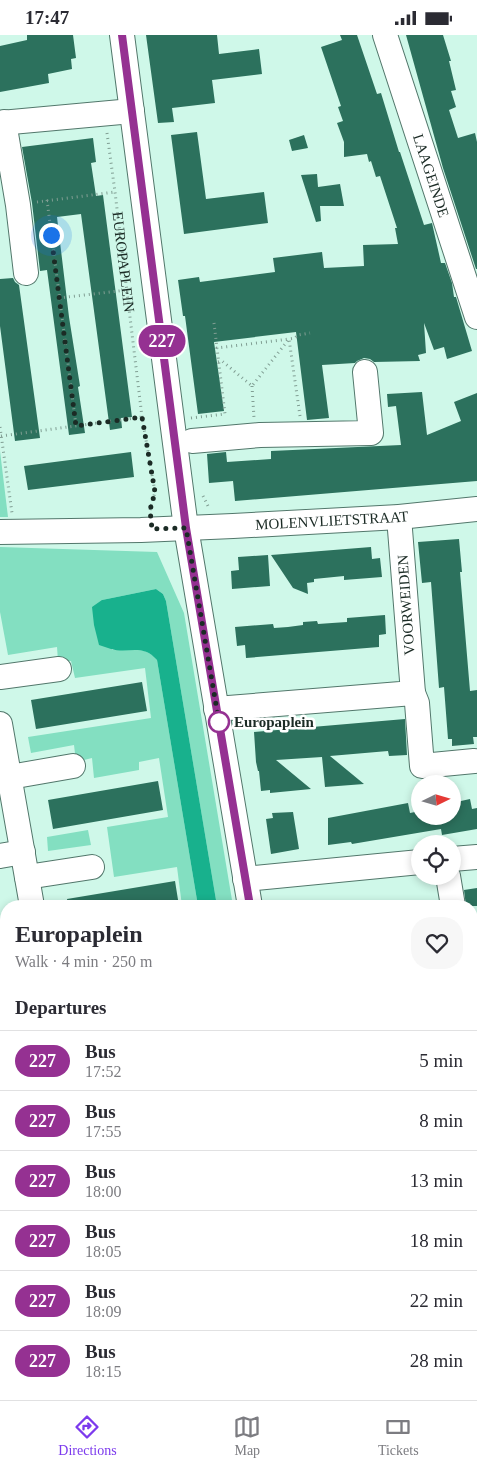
<!DOCTYPE html>
<meta charset="utf-8">
<style>
:root{--surface:#fff;--page:#f7f7f7;--text:#2b2b33;--muted:#7c7c81;--line:#e1e1e2;--accent:#7c3aed}
body{margin:0;font-family:Georgia,serif;background:var(--page);color:var(--text);height:100vh;display:flex;flex-direction:column;font-size:19px;white-space:nowrap}
*{box-sizing:border-box;margin:0}
p{font-size:16px;color:var(--muted)}
.icon{flex:none;width:28px;height:28px;fill:none;stroke:currentColor;stroke-width:2;stroke-linecap:round;stroke-linejoin:round}
.map{position:relative;flex:1;overflow:hidden}
.details{position:absolute;left:0px;top:865px;width:478px;height:500px;display:flex;flex-direction:column;background:var(--surface);border-radius:20px 20px 0 0;box-shadow:0 2px 8px #0003}
.details>*{flex:none}
.badge{padding:0 10px;border-radius:16px;font-size:18px;line-height:32px}
.needle{width:32px;rotate:85deg}
.fabs{position:absolute;left:411px;top:740px;display:grid;gap:10px}
.fabs a{display:grid;place-items:center;width:50px;height:50px;border-radius:50%;background:var(--surface);box-shadow:0 2px 8px #0003;font-size:25px}
.you{position:absolute;width:25px;height:25px;margin:-12px;border:4px solid #fff;border-radius:50%;background:#1a73e8;box-shadow:0 0 0 8px #1a73e833}
.map>.badge{position:absolute;translate:-50% -50%;box-shadow:0 0 0 2px #fff}
h2{padding:0 15px;font-size:19px;line-height:45px}
.round{display:grid;place-items:center;flex:none;width:52px;height:52px;border-radius:20px;background:var(--page)}
.headline{display:flex;align-items:center;justify-content:space-between;height:85px;padding:0 15px}
h1{font-size:24px;font-weight:700;line-height:38px}
ul{padding:0;list-style:none}
li{display:flex;align-items:center;gap:15px;height:60px;padding:0 15px;border-top:1px solid var(--line)}
li div{flex:1}
li b{display:block;font-size:19px}
li em{font-style:normal}
li .badge{min-width:55px;font-weight:700;text-align:center}
.status{display:flex;justify-content:space-between;align-items:center;height:35px;padding:0 25px;background:var(--surface);direction:ltr}
.status svg{height:14px;fill:currentColor}
.dock{display:flex;justify-content:space-around;align-items:center;height:70px;border-top:1px solid var(--line);background:var(--surface);font-size:14px;color:var(--muted)}
.dock a{display:grid;justify-items:center;gap:2px}
.dock .selected{color:var(--accent)}
.map>svg:first-child{display:block}
.green{fill:#83dfc1}
.water{fill:#18b18d}
.building{fill:#2c715d}
.lines{fill:none;stroke-linecap:round;stroke-linejoin:round}
.minor-casing{stroke:#52776b;stroke-width:26}
.path{stroke:#809e93;stroke-width:3;stroke-dasharray:1 4;stroke-linecap:butt}
.minor{stroke:#fff;stroke-width:24}
.line-casing{stroke:#fff;stroke-width:11}
.line{stroke:#953192;stroke-width:8}
.walk{stroke:#1b2b25;stroke-width:5;stroke-dasharray:0 9}
.stop-dot{fill:#fff;stroke:#953192;stroke-width:2.5}
.labels{text-anchor:middle;dominant-baseline:central;stroke-width:5;stroke-linejoin:round;paint-order:stroke}
.street-label{font-size:15px;fill:#1b2b25;stroke:#fff}
.stop-label{font-size:15px;font-weight:bold;fill:#1b2b25;stroke:#fff;text-anchor:start}
</style>
<div class="status"><b>17:47</b><svg viewBox="0 0 49 12"><path d="M0 12V9h3v3zM5 12V6h3v6zM10 12V3h3v9zM15 12V0h3v12zM26 1h20v11H26zM47 4h2v5h-2z"/></svg></div>
<div class="map">
<svg width="477" height="1365" viewBox="0 0 477 1365">
<rect width="100%" height="100%" fill="#cff8e9"/>
<path class="green" d="M0 416 8 482H0Z
M0 512 157 517 184 578 233 871H217L166 566 163 559 156 554 102 565 112 615C129 615 145 610 157 625L198 871H182L177 832 114 842 107 792 168 782 159 723 139 727V735L94 743 92 723 76 727 74 710 31 718 28 702 151 683 145 633 75 643 71 626H58L57 612 8 620 0 577Z
M88 795 91 810 48 816 47 802Z
M6 1337V1359H40V1365H0V1338Z"/>
<path class="water" d="M156 554 163 559 166 566 217 871H198L157 625C142 608 129 619 111 614 107 613 103 611 99 610L94 590 92 572 102 565Z"/>
<path class="building" d="M27 0H73L76 23 71 24 72 34 48 39 49 48 0 57V11L27 5Z
M146 0H217L219 19 259 14 262 39 212 45 215 68 172 73 174 87 158 88Z
M340 0H357L377 59 381 58 399 117H400L424 190 432 188 441 228H445L452 248 454 262H456L472 316 447 324 444 312 434 315 424 288 426 318 418 320 420 326 374 327 370 324 364 323 357 326 355 328 322 330 329 383 307 385 296 297 214 307 224 376 198 379 185 281H183L178 245 199 242 200 247 275 237 273 223 322 217 324 233 364 231 363 210 398 209 395 193H397L380 141 376 142 371 126 369 127 367 119 344 122V107L337 88 343 86 338 72 341 71 321 12 342 5Z
M406 0H443L451 26H449L456 55 451 56 456 72 449 75 458 103 475 98 477 107V234H476L443 133Z
M197 97 206 164 264 157 268 188 184 199 171 100Z
M304 100 308 113 292 116 289 105Z
M93 103 96 127 91 128 96 161 103 160 132 382 121 383 122 393 110 395 81 179 57 182 69 282 80 351 78 352 85 398 69 400 47 235 40 236 32 168 22 112Z
M317 139 318 152 340 149 344 171H320L321 186 316 187 301 140Z
M13 243 15 247 19 250 40 403 15 406 0 291V244Z
M422 357 427 400 461 386 454 367 477 358V446L235 466 233 446 209 448 207 419 226 417 227 427 271 424V416L401 410 396 371 388 372 387 359Z
M131 417 134 442 28 455 24 431Z
M459 504 462 537H460L470 656 477 655V702H473L474 709 452 711V704H448L444 652 439 653 431 547 422 548 418 507Z
M371 512 372 524 380 523 382 542 344 545V541L314 544V547L307 548 308 559 293 553 271 520Z
M268 520 270 551 232 554 231 536 239 535 238 522Z
M385 580 386 599 379 600V612L246 623 245 610 237 611 235 592 273 589 274 593 288 592 303 590V587L317 586 318 589 332 588 347 587V583Z
M142 647 147 676 36 694 31 665Z
M405 684 407 720 389 721 388 716 330 721 364 749 325 752 322 722 276 725 311 754 270 758V755L261 756 259 736H258L256 727 254 697Z
M158 746 163 775 53 794 48 765Z
M470 764 472 774 477 773V794L442 800 441 794 352 809 351 807 328 810V783L408 768 410 778 420 776V781H452V768Z
M293 777 299 814 271 819 266 784 273 783 272 778Z
M175 846 179 871H68L67 864Z
M477 853V871H466L464 855Z"/>
<g class="lines">
<g class="minor-casing">
<g id="minor">
<path d="M122 0 186 493 250 871"/>
<path id="s2" d="M385 0 477 282"/>
<path d="M4 87 18 170 26 238"/>
<path d="M0 88 132 76"/>
<path d="M192 406 260 400 371 398 365 337"/>
<path id="s3" d="M0 497 141 495 233 491 399 482 477 474"/>
<path d="M0 642 59 634"/>
<path d="M413 658 417 668 422 731 474 726"/>
<path d="M216 674 413 658 399 482"/>
<path d="M0 689 32 871"/>
<path d="M10 742 73 731"/>
<path d="M0 821 23 817"/>
<path d="M452 824 477 822"/>
<path d="M448 841 453 871"/>
<path d="M27 842 92 832"/>
<path d="M245 844 420 827"/>
<path d="M471 910H477"/>
<path d="M0 975 6 974"/>
<path d="M471 1029H477"/>
<path d="M0 1142H6"/>
<path d="M190 1359 191 1365"/>
<path d="M331 1359 332 1365"/>
<path d="M61 1365 62 1359"/>
</g>
</g>
<g class="path">
<path id="s1" d="M107 98 115 157 142 382 155 457 150 475"/>
<path d="M47 165 76 391"/>
<path d="M37 167 115 157"/>
<path d="M59 263 127 255"/>
<path d="M214 288 217 313"/>
<path d="M218 327 222 326 252 351 289 304 295 303 298 300 310 298"/>
<path d="M252 351 254 383"/>
<path d="M191 383 225 379 217 313 289 304 300 381"/>
<path d="M0 392 12 478"/>
<path d="M1 401 142 382"/>
<path d="M203 461 209 473"/>
<path d="M471 1175 477 1174"/>
<path d="M471 1197 477 1196"/>
<path d="M471 1270 477 1269"/>
<path d="M471 1346 477 1345"/>
<path d="M133 1359 134 1365"/>
<path d="M444 1359 445 1365"/>
<path d="M358 1365 395 1359"/>
<path d="M453 1365 477 1361"/>
</g>
<use href="#minor" class="minor"/>
</g>
<g class="lines">
<g class="line-casing">
<path id="line" d="M122 0 186 493 250 871"/>
</g>
<use href="#line" class="line"/>
<path class="walk" d="M51 200 76 391 142 382 155 457 150 475 152 494 186 493 220 693 219 687"/>
</g>
<circle class="stop-dot" cx="219" cy="687" r="10"/>
<g class="labels">
<g class="street-label">
<text stroke="none"><textPath href="#s2" startOffset="148">LAAGEINDE</textPath></text>
<text stroke="none"><textPath href="#s1" startOffset="130">EUROPAPLEIN</textPath></text>
<text stroke="none"><textPath href="#s3" startOffset="332">MOLENVLIETSTRAAT</textPath></text>
<text transform="translate(406 570) rotate(-94)">VOORWEIDEN</text>
</g>
<g class="stop-label">
<text x="234" y="687">Europaplein</text>
</g>
</g>
</svg>
<div class="fabs">
<a><svg class="needle" viewBox="-14 -14 28 28"><path d="M0-13l5 13h-10z" fill="#e53935"/><path d="M0 13l5-13h-10z" fill="#7c7c81"/></svg></a>
<a><svg class="icon" aria-label="locate" viewBox="0 0 24 24"><circle cx="12" cy="12" r="6"/><path d="M12 2v4M12 18v4M2 12h4M18 12h4"/></svg></a>
</div>
<div class="you" style="left:51px;top:200px"></div>
<b class="badge" style="left:162px;top:306px;background:#953192;color:#fff">227</b>
<section class="details">
<div class="headline"><div><h1>Europaplein</h1><p>Walk · 4 min · 250 m</p></div><a class="round"><svg class="icon" aria-label="heart" viewBox="0 0 24 24"><path d="M12 20l-8-8c-3-5 5-10 8-4 3-6 11-1 8 4z"/></svg></a></div>
<h2>Departures</h2>
<ul>
<li><span class="badge" style="background:#953192;color:#fff">227</span><div><b>Bus</b><p>17:52</p></div><em>5 min</em></li>
<li><span class="badge" style="background:#953192;color:#fff">227</span><div><b>Bus</b><p>17:55</p></div><em>8 min</em></li>
<li><span class="badge" style="background:#953192;color:#fff">227</span><div><b>Bus</b><p>18:00</p></div><em>13 min</em></li>
<li><span class="badge" style="background:#953192;color:#fff">227</span><div><b>Bus</b><p>18:05</p></div><em>18 min</em></li>
<li><span class="badge" style="background:#953192;color:#fff">227</span><div><b>Bus</b><p>18:09</p></div><em>22 min</em></li>
<li><span class="badge" style="background:#953192;color:#fff">227</span><div><b>Bus</b><p>18:15</p></div><em>28 min</em></li>
</ul>
</section>
</div>
<nav class="dock">
<a class="selected"><svg class="icon" aria-label="directions" viewBox="0 0 24 24"><path d="M12 3l9 9-9 9-9-9zM9 14v-3h6M13 9l2 2-2 2"/></svg>Directions</a>
<a><svg class="icon" aria-label="map" viewBox="0 0 24 24"><path d="M3 6l6-2 6 2 6-2v14l-6 2-6-2-6 2zM9 4v14M15 6v14"/></svg>Map</a>
<a><svg class="icon" aria-label="tickets" viewBox="0 0 24 24"><path d="M3 7h18v10H3zM15 7v10"/></svg>Tickets</a>
</nav>
